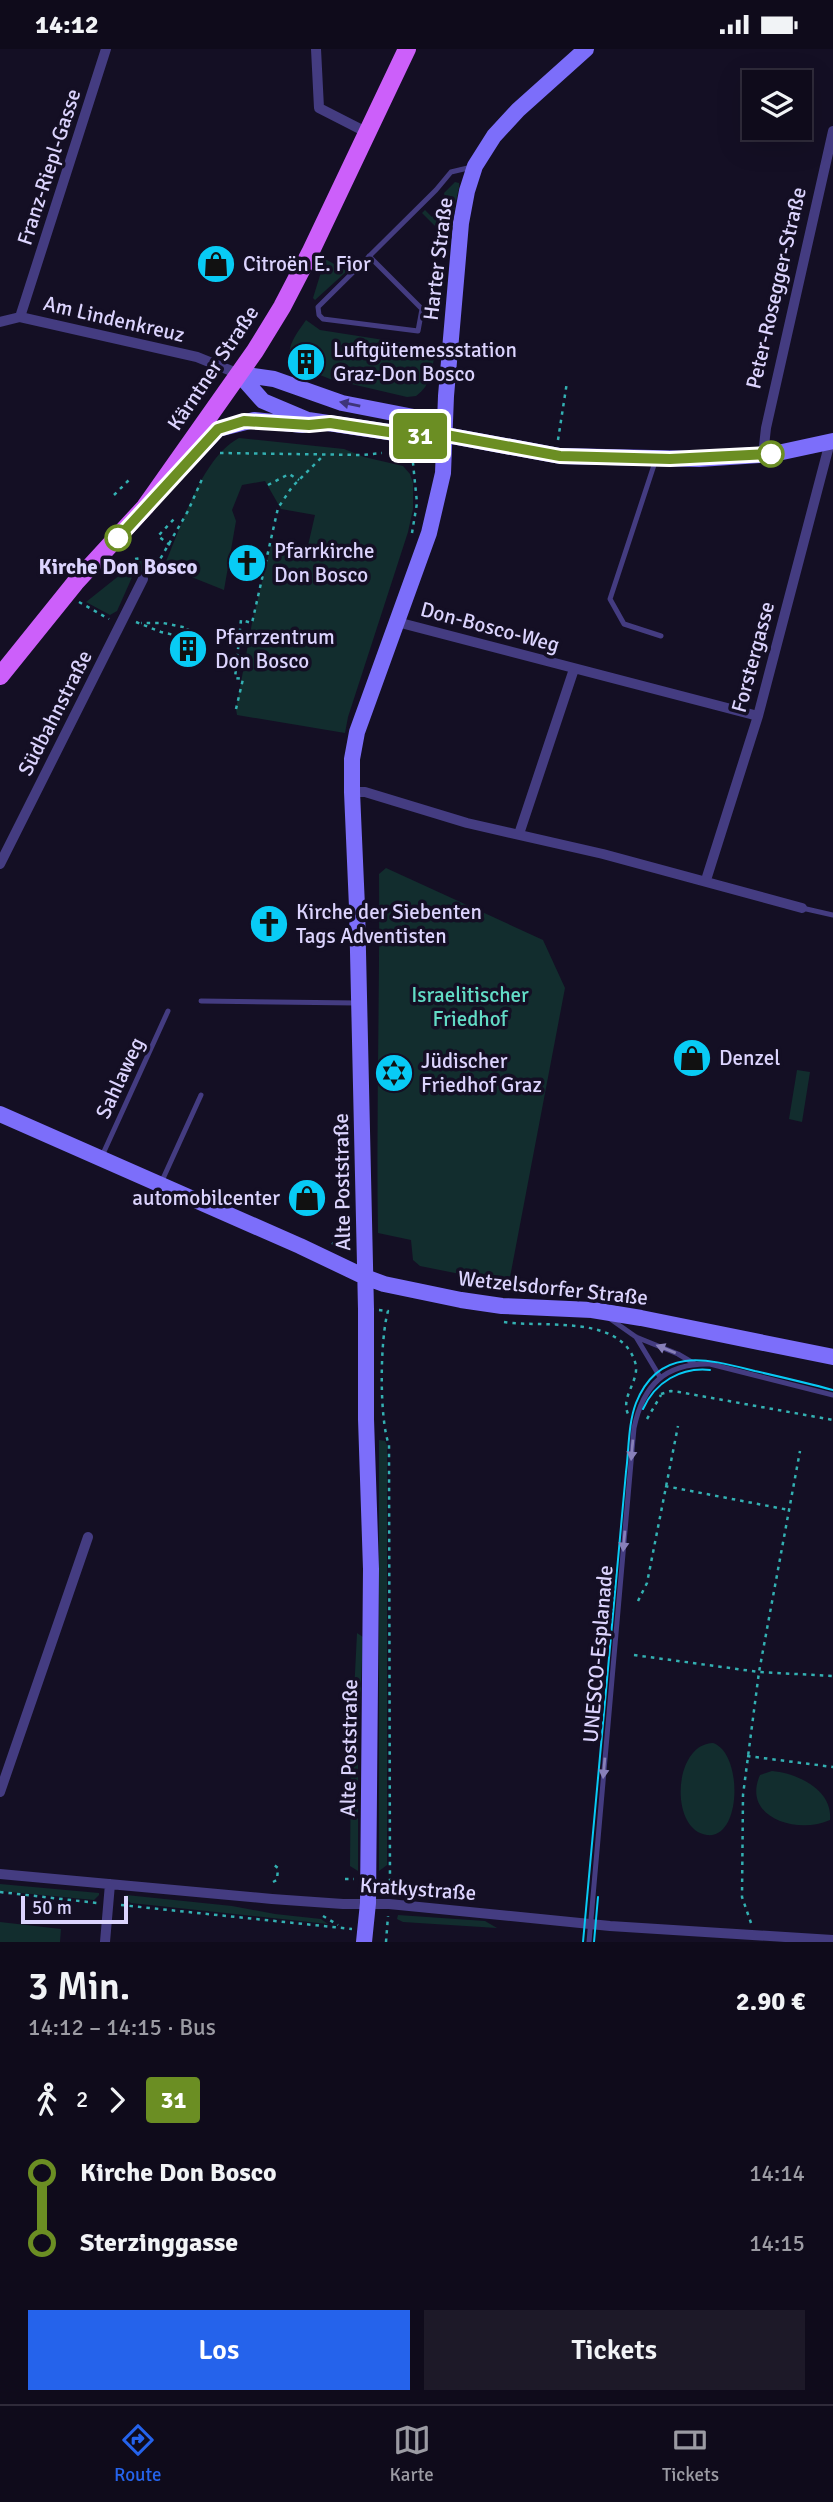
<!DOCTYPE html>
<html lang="de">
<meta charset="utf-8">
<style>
:root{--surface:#0f0b1b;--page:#1d1928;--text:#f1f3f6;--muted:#9b9ba3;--line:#2f2b3a;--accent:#2563eb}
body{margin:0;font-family:Signika,sans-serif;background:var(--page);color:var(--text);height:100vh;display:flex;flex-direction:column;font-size:26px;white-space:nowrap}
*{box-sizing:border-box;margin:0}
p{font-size:23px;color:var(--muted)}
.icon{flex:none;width:38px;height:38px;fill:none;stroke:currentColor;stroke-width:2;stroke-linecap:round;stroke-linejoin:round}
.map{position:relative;height:1893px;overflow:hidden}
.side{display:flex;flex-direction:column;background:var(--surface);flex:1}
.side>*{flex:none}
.badge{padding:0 14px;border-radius:5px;font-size:24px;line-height:46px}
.tools{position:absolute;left:742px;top:21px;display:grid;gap:14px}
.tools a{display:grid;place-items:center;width:70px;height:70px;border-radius:0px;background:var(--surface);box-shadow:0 7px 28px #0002,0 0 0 2px var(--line);font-size:35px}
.scale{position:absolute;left:21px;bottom:18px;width:107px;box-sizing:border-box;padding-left:7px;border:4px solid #dcd4fe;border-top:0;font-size:19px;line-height:24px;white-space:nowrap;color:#dcd4fe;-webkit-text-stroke:5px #140f24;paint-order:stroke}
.map>.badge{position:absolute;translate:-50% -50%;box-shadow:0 0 0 4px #fff}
.legs{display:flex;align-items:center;gap:10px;height:77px;padding:0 28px;font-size:23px}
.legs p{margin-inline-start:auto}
.overview{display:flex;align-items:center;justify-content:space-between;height:119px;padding:0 28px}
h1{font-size:38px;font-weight:600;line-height:52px}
.button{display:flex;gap:14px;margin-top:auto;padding:14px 28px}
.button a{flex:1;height:80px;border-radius:0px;background:var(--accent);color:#fff;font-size:28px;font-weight:600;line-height:80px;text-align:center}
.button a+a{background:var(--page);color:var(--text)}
ul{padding:0 28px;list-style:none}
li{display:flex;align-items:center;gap:24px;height:70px;font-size:26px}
li i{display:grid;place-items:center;width:10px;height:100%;margin:0 9px;background:currentColor}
li i::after{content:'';width:18px;height:18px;margin:-9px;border:5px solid;border-radius:50%;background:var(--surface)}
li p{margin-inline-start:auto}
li:first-child i{background:linear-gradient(#0000 50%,currentColor 0)}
li:last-child i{background:linear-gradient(currentColor 50%,#0000 0)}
.status{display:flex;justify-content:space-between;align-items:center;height:49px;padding:0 35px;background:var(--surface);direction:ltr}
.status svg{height:19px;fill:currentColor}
.tabs{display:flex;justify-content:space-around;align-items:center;height:98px;border-top:2px solid var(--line);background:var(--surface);font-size:19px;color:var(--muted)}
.tabs a{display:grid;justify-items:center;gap:4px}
.tabs .active{color:var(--accent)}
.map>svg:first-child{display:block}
.green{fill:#122d2e}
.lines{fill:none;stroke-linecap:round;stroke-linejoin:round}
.path{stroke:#33b0b2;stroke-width:2.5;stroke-dasharray:3.5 5;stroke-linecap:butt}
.lane{stroke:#443c81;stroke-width:5}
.street{stroke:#443c81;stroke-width:10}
.secondary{stroke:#7c6efa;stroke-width:16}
.primary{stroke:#cc5ffa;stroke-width:18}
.tram{stroke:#08cbf5;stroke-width:2}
.oneway{fill:#3e357a}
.oneway2{fill:#8880b9}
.line-1-casing{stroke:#fff;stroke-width:16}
.line-1{stroke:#6b8e23;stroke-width:10}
.stop-1-dot{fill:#fff;stroke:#6b8e23;stroke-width:3.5}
.labels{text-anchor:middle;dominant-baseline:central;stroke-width:7;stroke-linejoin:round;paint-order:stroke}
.street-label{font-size:21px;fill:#dcd4fe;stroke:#140f24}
.poi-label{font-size:21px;fill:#dcd4fe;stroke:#140f24;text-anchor:start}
.stop-label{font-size:21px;font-weight:bold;fill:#dcd4fe;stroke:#140f24}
.park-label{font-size:21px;fill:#62dcc6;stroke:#140f24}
</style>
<div class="status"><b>14:12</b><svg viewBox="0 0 49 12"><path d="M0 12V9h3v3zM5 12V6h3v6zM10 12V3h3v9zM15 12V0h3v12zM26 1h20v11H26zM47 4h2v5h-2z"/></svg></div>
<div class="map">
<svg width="833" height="1893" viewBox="0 0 833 1893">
<rect width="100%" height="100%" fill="#140f24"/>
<path class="green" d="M455 133 459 134V138L448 190 422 164 425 161 432 168 446 153 444 144Z
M325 210 347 222 315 251 313 249Z
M306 271 320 281 435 299C433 317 432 336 416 347L407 348 330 330 310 322 313 313 303 308 299 316 290 310C287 295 298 283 306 271Z
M239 389 344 400 364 408 403 417 410 425 413 434V460L408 483 348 668 345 684 237 666 236 660 252 574 271 496 307 501 315 466 281 460 265 432 242 436 232 461 236 472 224 541 164 517C181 479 201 409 239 389Z
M143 511 153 512 151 519 133 526 117 562 110 566 86 553 135 514Z
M386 819 543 891 565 939 507 1244 463 1237 465 1226 420 1217 413 1211 411 1191 378 1184C376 1064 380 945 379 825Z
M797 1021 810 1023 802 1073 789 1070Z
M379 1391 385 1392 387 1396V1816L379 1822Z
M357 1584 363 1588 358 1705V1822L350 1817 351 1704Z
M713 1694C743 1704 742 1790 707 1786 669 1781 673 1695 713 1694Z
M772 1722C796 1724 833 1740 830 1771 798 1786 741 1769 760 1726Z
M0 1835 99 1844V1846L94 1851 0 1842Z
M126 1846 232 1857 275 1865 321 1870 328 1875 131 1854 125 1850Z
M398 1866 485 1872 497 1879 403 1873 397 1870Z
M0 1873 61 1880 60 1893H0Z"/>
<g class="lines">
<path class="path" d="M558 391 567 333
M220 404 362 406 382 404
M268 436 289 425 299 431
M114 446 130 430
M412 484 417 454 413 414
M170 496 158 487 176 468
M135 510 149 508 160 513
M152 524 188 462 203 428
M79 553 109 570
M136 573 161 583 187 589 188 579 163 574H141
M236 660 243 630 235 629 241 571 252 574 278 459 292 438 322 408 323 405
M332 1194 346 1201
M379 1261 388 1262C380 1290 379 1369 389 1396L390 1843
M504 1273C543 1279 620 1265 635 1313 641 1331 620 1347 628 1365
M661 1345 671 1342 679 1343 833 1371
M647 1370 661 1346
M665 1437 789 1461
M638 1552 647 1534 678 1377
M634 1606 759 1623 833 1627
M747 1707 833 1718
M345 1830H354
M273 1833 277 1831 278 1819 274 1816
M0 1843 97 1854
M121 1856 352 1880
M323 1867 338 1876
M751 1874 742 1848 743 1746 759 1623 800 1402
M386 1893 388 1867"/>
<path class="lane" d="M369 207 422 260 418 282 323 270 319 266 318 258 436 141 451 123 472 118
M656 410 610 550 624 575 661 587
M802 859 833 866
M201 952 356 954
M102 1107 168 962
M161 1134 201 1046
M609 1269 636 1288 678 1305 695 1315
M636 1288 660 1328
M589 1893 634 1379C643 1336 665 1314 710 1315L833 1346"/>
<path class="street" d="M316 0 319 59 366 83
M20 268 106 0
M0 273 20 268 197 308 239 325
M763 406 766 379 833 82
M397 573 758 667
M352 743H365L467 774 603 805 802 859
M519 785 574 620
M0 815 143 530
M706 831 758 667 830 393
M0 1743 88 1488
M0 1825 272 1850 343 1855H389L610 1877 833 1891
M105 1893 110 1835"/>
<path class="secondary" d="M239 325 263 352 308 371 415 387 446 386 560 407 699 410 773 405 833 392
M239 325 274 330 342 354 419 369 446 386
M175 426 218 380 254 371 303 376
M0 1065 300 1197 365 1228 384 1235 461 1251 502 1257 592 1261 641 1269 833 1308
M364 1893 368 1854 371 1520 366 1370V1260L357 858 352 743V710L357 683 429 484 443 424 446 347 461 174 467 142 475 117 494 87 518 61 586 0"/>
<path class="primary" d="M0 627 75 534 145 458 255 302 282 258 310 204 407 0"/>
<path class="tram" d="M643 1360C655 1333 681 1318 710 1321
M583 1893 626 1423C629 1401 628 1375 636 1354 659 1296 708 1310 755 1322 781 1328 807 1334 833 1341
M594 1893 598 1848"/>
</g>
<defs><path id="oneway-solid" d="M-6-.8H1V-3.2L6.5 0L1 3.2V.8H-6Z" transform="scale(1.75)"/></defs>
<use class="oneway" href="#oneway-solid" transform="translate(350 355) rotate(-168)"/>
<g class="oneway2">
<use href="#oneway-solid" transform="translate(666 1300) rotate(-158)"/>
<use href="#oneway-solid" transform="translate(632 1401) rotate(95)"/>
<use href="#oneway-solid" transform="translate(624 1492) rotate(95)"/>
<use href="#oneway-solid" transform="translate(604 1719) rotate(95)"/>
</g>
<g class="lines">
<g class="line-1-casing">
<path id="line-1" d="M118 489 218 380 244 372 309 376 330 374 415 387 446 386 560 407 670 410 771 405"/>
</g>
<use href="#line-1" class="line-1"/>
</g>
<defs>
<g id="shop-disc" transform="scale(2.0125)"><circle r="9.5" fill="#08cbf5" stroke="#140f24"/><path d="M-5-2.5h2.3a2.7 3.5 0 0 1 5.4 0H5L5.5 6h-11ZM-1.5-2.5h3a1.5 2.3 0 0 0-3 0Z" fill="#111"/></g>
<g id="building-disc" transform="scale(2.0125)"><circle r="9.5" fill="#08cbf5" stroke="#140f24"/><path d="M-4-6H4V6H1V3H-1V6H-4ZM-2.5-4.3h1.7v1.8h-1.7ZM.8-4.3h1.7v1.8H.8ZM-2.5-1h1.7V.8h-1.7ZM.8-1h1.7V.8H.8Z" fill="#111"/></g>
<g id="church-disc" transform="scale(2.0125)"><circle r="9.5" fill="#08cbf5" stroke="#140f24"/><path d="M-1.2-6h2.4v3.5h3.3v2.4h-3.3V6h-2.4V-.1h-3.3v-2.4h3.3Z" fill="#111"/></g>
<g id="synagogue-disc" transform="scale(2.0125)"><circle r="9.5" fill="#08cbf5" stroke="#140f24"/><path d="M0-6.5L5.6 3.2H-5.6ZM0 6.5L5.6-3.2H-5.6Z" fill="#111"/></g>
</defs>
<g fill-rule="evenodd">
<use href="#shop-disc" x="216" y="215"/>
<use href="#building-disc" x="306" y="313"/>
<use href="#church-disc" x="247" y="514"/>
<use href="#building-disc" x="188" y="600"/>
<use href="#church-disc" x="269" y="875"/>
<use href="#shop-disc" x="692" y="1009"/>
<use href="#synagogue-disc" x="394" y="1024"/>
<use href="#shop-disc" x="307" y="1149"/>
</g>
<g class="stop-1-dot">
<circle cx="771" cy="405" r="12"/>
<circle cx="118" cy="489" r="12"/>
</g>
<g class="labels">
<g class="street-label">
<text transform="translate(49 118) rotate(-72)">Franz-Riepl-Gasse</text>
<text transform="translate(438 210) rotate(-83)">Harter Straße</text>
<text transform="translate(776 239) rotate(-77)">Peter-Rosegger-Straße</text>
<text transform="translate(114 270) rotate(13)">Am Lindenkreuz</text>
<text transform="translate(213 319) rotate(-56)">Kärntner Straße</text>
<text transform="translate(490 578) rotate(15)">Don-Bosco-Weg</text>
<text transform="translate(753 608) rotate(-75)">Forstergasse</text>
<text transform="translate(55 664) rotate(-63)">Südbahnstraße</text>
<text transform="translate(120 1029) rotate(-65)">Sahlaweg</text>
<text transform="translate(342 1133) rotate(-91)">Alte Poststraße</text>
<text transform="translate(553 1239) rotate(6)">Wetzelsdorfer Straße</text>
<text transform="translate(598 1605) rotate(-85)">UNESCO-Esplanade</text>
<text transform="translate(349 1699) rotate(-89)">Alte Poststraße</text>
<text transform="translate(418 1840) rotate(4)">Kratkystraße</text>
</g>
<g class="poi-label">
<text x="243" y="215">Citroën E. Fior</text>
<text x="333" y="301">Luftgütemessstation<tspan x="333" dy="24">Graz-Don Bosco</tspan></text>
<text x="274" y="502">Pfarrkirche<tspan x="274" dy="24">Don Bosco</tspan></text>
<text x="215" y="588">Pfarrzentrum<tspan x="215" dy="24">Don Bosco</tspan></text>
<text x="296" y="863">Kirche der Siebenten<tspan x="296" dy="24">Tags Adventisten</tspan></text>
<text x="719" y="1009">Denzel</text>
<text x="421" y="1012">Jüdischer<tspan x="421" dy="24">Friedhof Graz</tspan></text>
<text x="280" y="1149" text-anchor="end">automobilcenter</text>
</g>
<g class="stop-label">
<text x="118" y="518">Kirche Don Bosco</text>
</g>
<g class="park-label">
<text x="470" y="946">Israelitischer<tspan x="470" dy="24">Friedhof</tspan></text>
</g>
</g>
</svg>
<div class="tools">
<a><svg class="icon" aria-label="layers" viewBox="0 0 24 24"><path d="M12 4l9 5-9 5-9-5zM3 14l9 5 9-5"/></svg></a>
</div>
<div class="scale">50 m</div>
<b class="badge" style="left:420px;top:387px;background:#6b8e23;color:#fff">31</b>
</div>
<section class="side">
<div class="overview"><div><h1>3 Min.</h1><p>14:12 – 14:15 · Bus</p></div><b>2.90 €</b></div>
<div class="legs"><svg class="icon" aria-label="walk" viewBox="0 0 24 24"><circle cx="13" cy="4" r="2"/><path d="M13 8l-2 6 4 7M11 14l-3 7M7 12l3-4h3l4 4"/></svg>2<svg class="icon" aria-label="forward" viewBox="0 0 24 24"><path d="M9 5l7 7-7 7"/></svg><b class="badge" style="background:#6b8e23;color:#fff">31</b></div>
<ul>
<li><i style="color:#6b8e23"></i><b>Kirche Don Bosco</b><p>14:14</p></li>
<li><i style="color:#6b8e23"></i><b>Sterzinggasse</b><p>14:15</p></li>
</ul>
<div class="button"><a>Los</a><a>Tickets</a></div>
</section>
<nav class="tabs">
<a class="active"><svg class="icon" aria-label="directions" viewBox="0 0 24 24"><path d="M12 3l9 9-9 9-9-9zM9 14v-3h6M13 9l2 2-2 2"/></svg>Route</a>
<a><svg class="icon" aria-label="map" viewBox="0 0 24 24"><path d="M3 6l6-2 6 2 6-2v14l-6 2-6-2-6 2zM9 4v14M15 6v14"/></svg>Karte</a>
<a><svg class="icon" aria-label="tickets" viewBox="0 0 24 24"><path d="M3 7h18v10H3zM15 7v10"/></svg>Tickets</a>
</nav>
